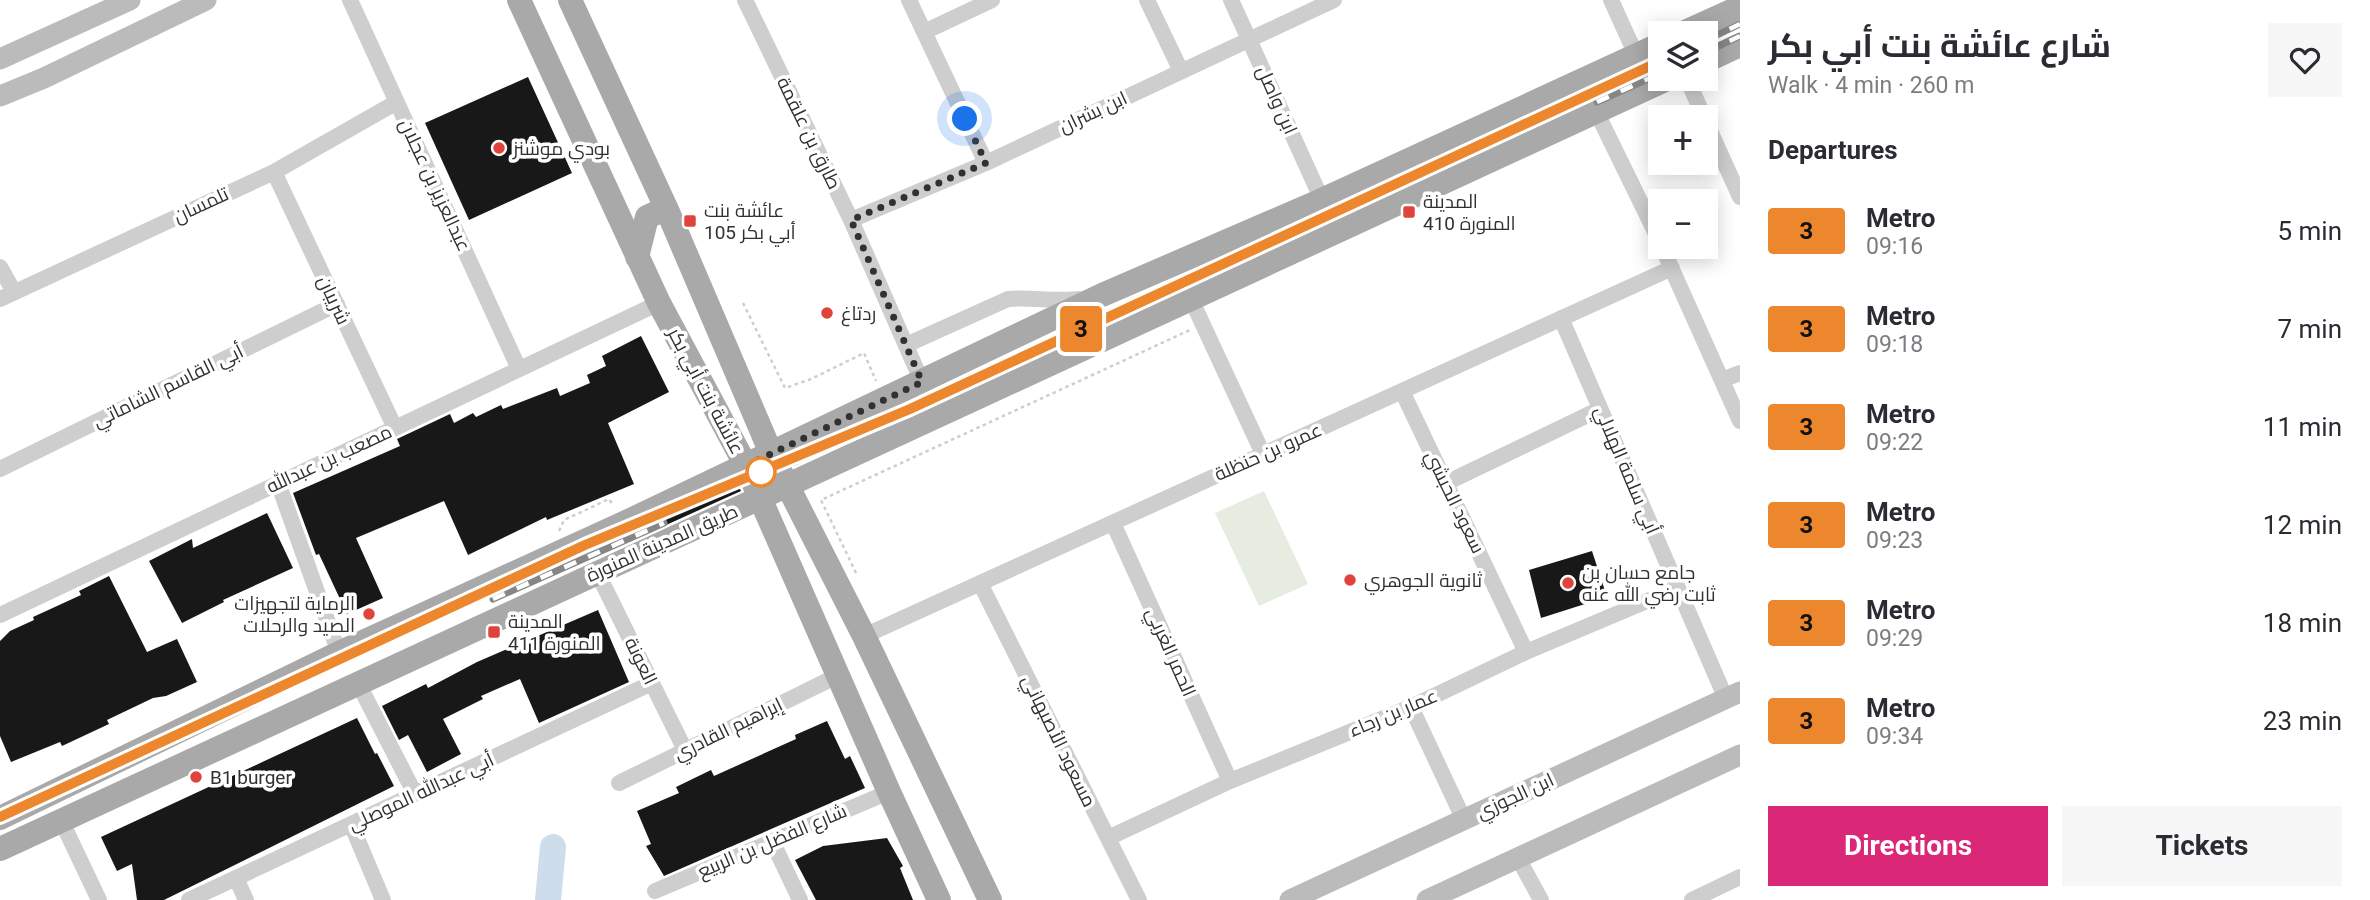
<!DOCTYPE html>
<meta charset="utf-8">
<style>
:root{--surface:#fff;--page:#f7f7f7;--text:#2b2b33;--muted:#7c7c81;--accent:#db2777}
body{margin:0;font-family:Roboto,Cairo,sans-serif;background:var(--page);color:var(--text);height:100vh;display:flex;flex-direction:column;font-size:26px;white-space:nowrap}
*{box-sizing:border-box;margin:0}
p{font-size:23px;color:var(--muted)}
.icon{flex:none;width:38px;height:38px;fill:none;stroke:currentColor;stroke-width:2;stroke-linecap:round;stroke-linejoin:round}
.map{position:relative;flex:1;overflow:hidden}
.panel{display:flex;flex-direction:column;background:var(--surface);width:630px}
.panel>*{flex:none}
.badge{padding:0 14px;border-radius:5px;font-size:24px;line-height:46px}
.buttons{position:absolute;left:1648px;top:21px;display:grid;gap:14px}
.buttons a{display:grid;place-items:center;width:70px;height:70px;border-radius:0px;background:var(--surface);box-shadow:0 4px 18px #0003;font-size:35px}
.you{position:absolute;width:35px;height:35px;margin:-18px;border:5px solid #fff;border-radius:50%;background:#1a73e8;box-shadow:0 0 0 10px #1a73e833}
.map>.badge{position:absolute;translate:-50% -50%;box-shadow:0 0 0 4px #fff}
h2{padding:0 28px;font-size:26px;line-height:63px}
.round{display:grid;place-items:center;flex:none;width:74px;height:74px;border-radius:0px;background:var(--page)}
.overview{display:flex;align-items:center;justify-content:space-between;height:119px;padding:0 28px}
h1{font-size:33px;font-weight:700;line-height:52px}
.action{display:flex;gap:14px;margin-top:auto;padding:14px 28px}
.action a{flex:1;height:80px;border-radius:0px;background:var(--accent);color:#fff;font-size:28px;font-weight:700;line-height:80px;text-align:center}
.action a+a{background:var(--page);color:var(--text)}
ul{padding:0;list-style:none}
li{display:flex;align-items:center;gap:21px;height:98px;padding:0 28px}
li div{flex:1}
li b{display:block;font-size:26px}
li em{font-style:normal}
li .badge{min-width:77px;font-weight:700;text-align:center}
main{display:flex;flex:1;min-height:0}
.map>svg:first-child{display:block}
.green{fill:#e6ede0}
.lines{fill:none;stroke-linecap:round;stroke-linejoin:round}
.river{stroke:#ceddec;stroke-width:26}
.building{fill:#181818}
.path{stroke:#cecece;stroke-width:2.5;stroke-dasharray:3.5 3.5;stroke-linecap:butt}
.street{stroke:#cecece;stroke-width:16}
.secondary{stroke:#bbb;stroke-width:21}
.primary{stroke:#a9a9a9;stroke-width:24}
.rail-casing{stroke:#868686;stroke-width:7}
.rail{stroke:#fff;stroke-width:4.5;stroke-dasharray:13;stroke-linecap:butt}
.line-casing{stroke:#fff;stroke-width:16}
.line{stroke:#ed872d;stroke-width:10}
.walk{stroke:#313131;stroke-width:7;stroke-dasharray:0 12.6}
.poi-dot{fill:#e0433c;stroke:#fff;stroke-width:2.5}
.stop-dot{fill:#fff;stroke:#ed872d;stroke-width:3.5}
.labels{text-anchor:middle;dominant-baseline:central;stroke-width:7;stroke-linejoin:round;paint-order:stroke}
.street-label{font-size:19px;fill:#313131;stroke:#fff}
.poi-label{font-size:19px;fill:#313131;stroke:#fff;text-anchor:start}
</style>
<main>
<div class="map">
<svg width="1740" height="900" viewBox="0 0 1740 900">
<rect width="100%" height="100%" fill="#fff"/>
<path class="green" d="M1264 491 1308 584 1259 606 1215 513Z"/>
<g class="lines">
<path class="river" d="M548 900 553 847"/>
</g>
<path class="building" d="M528 77 572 173 469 220 425 123Z
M641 336 669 392 608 423 634 484 547 520 546 517 468 555 444 501 356 538 383 598 347 614 319 554 316 555 293 493 400 446 397 439 450 414 454 423 473 413 476 417 501 405 503 409 557 388 560 396 590 383 587 375 606 366 602 356Z
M837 438 845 443 794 466 791 460Z
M738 485 741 491 664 526V520Z
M267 513 293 568 223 600 224 602 182 623 149 561 192 539 193 548Z
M1592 551 1607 597 1541 618 1529 570Z
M109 576 147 652 177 639 197 682 166 696 153 698 107 720 109 724 62 746 60 742 11 762 0 736V641L10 631 34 620 33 617 81 595 79 591Z
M598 610 629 682 539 723 520 679 481 696 483 699 443 719 461 754 427 772 408 735 399 740 382 706 426 684 428 688 477 662Z
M357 718 375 754 377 753 394 786 164 900H137L132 864 117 871 101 837Z
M827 721 845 759 850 756 865 788 664 876 646 846 651 844 637 811 679 793 676 787 711 770 714 776 796 739 795 735Z
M887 838 903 866 900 868 913 900H816L795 860 823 846Z"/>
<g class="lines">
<path class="path" d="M743 303 785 388 811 379 864 353 876 381
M559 531 564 520 609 499 613 505
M856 573 821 500 1190 330
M343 608 352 626"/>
<path class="street" d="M350 0 519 369
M745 0 851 220 922 382
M909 0 986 163
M1147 0 1181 71
M1231 0 1322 200
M1611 0 1636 55
M924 32 992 0
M1687 79 1704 117
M1596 111 1661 244
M1706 122 1740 197
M274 172 395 428
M851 220 986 163 1334 0
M1662 247 1740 421
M0 267 14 292
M0 299 274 172 397 102
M1191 299 1263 454
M1561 318 1726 699
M906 345 1008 299C1032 297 1055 302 1079 299
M1722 380 1740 373
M1402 391 1526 652
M0 469 337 304
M278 483 339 653
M1446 483 1600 409
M1113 523 1230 781
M597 572 685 750
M980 583 1139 900
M0 615 659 303
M864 636 1672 268
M358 683 415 794
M1411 707 1464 820
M619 783 837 676
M61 820 99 900
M351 824 383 900
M1108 838 1230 781 1411 707 1526 652 1678 588
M772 841 800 900
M1518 858 1541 900
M236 878 246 900
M655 891 889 792
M189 900 652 683
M1692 900 1740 877"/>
<path class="secondary" d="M0 59 130 0
M0 96 44 78 206 0
M1290 900 1740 692
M1427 900 1740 755"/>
<path class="primary" d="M519 0 659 303 746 466 889 792 939 900
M570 0 668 212 771 453 864 636 990 900
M1683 33 1740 7
M1706 61 1740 45
M637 257 647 217 658 212H668
M0 818 339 653 622 524 1102 295 1322 200 1661 44
M0 849 1667 79"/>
<g class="rail-casing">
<path id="rail" d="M1706 40 1740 24
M1706 52 1740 36
M1597 102 1661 73
M840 439 910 409 1661 61
M493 599 664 523
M0 817 585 545 674 508"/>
</g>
<use href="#rail" class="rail"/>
</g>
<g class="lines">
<g class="line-casing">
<path id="line" d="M0 817 585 545 910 409 1661 61"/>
</g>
<use href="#line" class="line"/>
<path class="walk" d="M761 472 758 460 922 382 851 220 986 163 965 119"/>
</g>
<g class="poi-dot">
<circle cx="499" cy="148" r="7"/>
<rect x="1402" y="205" width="14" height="14" rx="3.5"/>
<rect x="683" y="214" width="14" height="14" rx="3.5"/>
<circle cx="827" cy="313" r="7"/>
<circle cx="1350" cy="580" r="7"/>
<circle cx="1568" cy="583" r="7"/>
<circle cx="369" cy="614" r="7"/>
<rect x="487" y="625" width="14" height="14" rx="3.5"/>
<circle cx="196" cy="777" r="7"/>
</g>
<circle class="stop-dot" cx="761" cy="472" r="14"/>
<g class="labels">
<g class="street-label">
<text transform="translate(1277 100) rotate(66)">ابن واصل</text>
<text transform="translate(1093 112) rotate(-25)">ابن بشران</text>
<text transform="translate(809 133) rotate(64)">طارق بن علقمة</text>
<text transform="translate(435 185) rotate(65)">عبدالعزيز بن عجلان</text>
<text transform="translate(201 205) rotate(-25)">تلمسان</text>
<text transform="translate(334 300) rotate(65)">شريبان</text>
<text transform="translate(168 386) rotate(-26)">أبي القاسم الشاماتي</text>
<text transform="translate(706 391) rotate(62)">عائشة بنت أبي بكر</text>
<text transform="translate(1268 452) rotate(-24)">عمرو بن حنظلة</text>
<text transform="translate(329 459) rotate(-25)">مصعب بن عبدالله</text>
<text transform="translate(1627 470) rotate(67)">أبي سلمة الهلالي</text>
<text transform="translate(1455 502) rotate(64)">سعود الحبشي</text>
<text transform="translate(662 543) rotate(-24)">طريق المدينة المنورة</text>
<text transform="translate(1171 652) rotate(66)">الحمر الغربي</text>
<text transform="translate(641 661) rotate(64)">العونة</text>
<text transform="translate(1393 713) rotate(-23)">عمار بن رجاء</text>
<text transform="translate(728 729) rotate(-26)">إبراهيم القادري</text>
<text transform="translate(1059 741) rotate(64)">مسعود الأصبهاني</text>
<text transform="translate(421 792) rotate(-25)">أبي عبدالله الموصلي</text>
<text transform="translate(1515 796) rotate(-25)">ابن الجوزي</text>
<text transform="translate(772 841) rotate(-23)">شارع الفضل بن الربيع</text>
</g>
<g class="poi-label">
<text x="513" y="148">بودي موشنز</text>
<text x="1423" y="201">المدينة<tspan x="1423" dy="22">المنورة 410</tspan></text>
<text x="704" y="210">عائشة بنت<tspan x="704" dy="22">أبي بكر 105</tspan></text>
<text x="841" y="313">ردتاغ</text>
<text x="1582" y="572">جامع حسان بن<tspan x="1582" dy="22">ثابت رضي الله عنه</tspan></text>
<text x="1364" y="580">ثانوية الجوهري</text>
<text x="355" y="603" text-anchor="end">الرماية لتجهيزات<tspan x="355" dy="22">الصيد والرحلات</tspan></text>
<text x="508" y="621">المدينة<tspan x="508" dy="22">المنورة 411</tspan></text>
<text x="210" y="777">B1 burger</text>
</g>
</g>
</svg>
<div class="buttons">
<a><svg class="icon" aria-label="layers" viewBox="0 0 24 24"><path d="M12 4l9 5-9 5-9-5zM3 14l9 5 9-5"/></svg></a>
<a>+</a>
<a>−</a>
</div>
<div class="you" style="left:965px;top:119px"></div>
<b class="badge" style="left:1081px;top:329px;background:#ed872d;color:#111">3</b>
</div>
<section class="panel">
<div class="overview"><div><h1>شارع عائشة بنت أبي بكر</h1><p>Walk · 4 min · 260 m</p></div><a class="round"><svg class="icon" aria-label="heart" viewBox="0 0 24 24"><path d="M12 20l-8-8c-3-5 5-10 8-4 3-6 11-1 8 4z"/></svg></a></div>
<h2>Departures</h2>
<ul>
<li><span class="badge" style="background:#ed872d;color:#111">3</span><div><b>Metro</b><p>09:16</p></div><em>5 min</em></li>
<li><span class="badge" style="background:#ed872d;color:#111">3</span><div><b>Metro</b><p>09:18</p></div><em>7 min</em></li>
<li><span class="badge" style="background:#ed872d;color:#111">3</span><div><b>Metro</b><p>09:22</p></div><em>11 min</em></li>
<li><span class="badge" style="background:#ed872d;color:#111">3</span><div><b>Metro</b><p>09:23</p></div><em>12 min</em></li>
<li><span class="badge" style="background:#ed872d;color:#111">3</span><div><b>Metro</b><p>09:29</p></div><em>18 min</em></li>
<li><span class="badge" style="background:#ed872d;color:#111">3</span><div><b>Metro</b><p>09:34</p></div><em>23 min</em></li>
</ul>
<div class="action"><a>Directions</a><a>Tickets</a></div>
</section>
</main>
